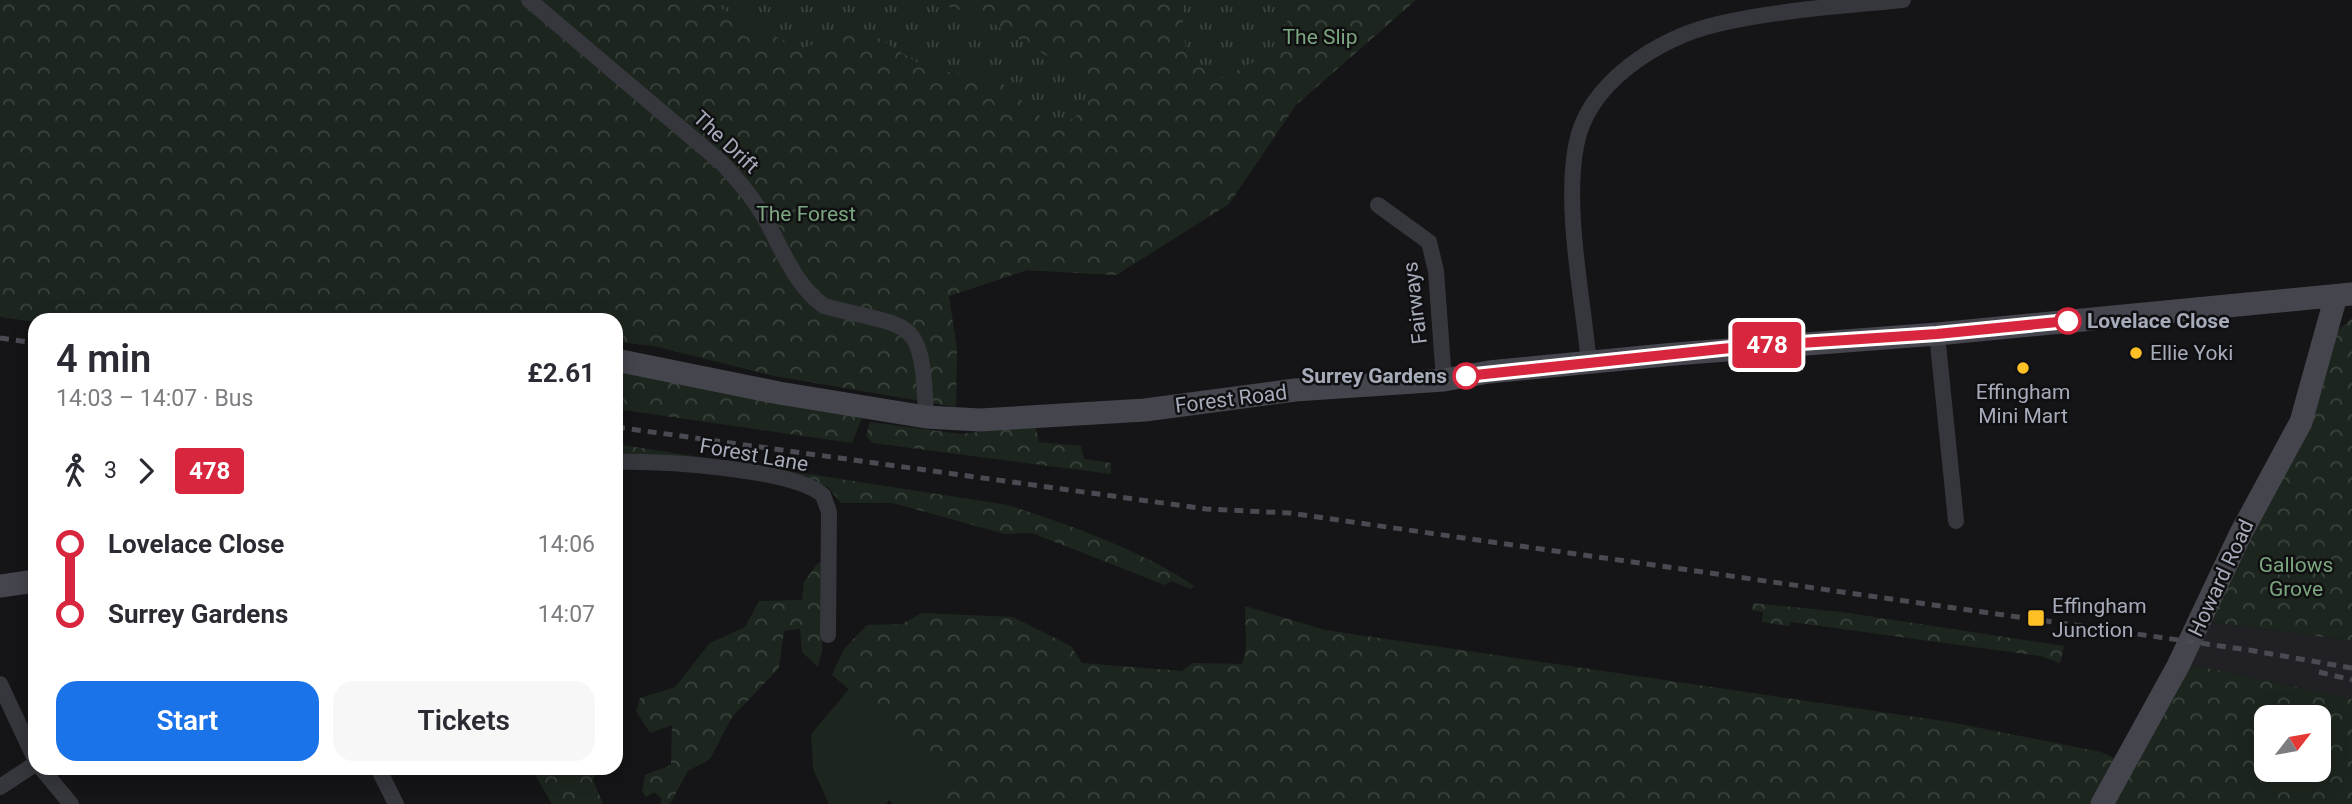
<!DOCTYPE html>
<meta charset="utf-8">
<style>
:root{--surface:#fff;--page:#f7f7f7;--text:#2b2b33;--muted:#7c7c81;--accent:#1a73e8}
body{margin:0;font-family:Roboto,sans-serif;background:var(--page);color:var(--text);height:100vh;display:flex;flex-direction:column;font-size:26px;white-space:nowrap}
*{box-sizing:border-box;margin:0}
p{font-size:23px;color:var(--muted)}
.icon{flex:none;width:38px;height:38px;fill:none;stroke:currentColor;stroke-width:2;stroke-linecap:round;stroke-linejoin:round}
.map{position:relative;flex:1;overflow:hidden}
.panel{position:absolute;left:28px;top:313px;width:595px;height:462px;display:flex;flex-direction:column;background:var(--surface);border-radius:21px;box-shadow:0 4px 18px #0003}
.panel>*{flex:none}
.badge{padding:0 14px;border-radius:5px;font-size:24px;line-height:46px}
.needle{width:46px;rotate:59deg}
.buttons{position:absolute;left:2254px;top:705px;display:grid;gap:14px}
.buttons a{display:grid;place-items:center;width:77px;height:77px;border-radius:14px;background:var(--surface);box-shadow:0 4px 18px #0003;font-size:35px}
.map>.badge{position:absolute;translate:-50% -50%;box-shadow:0 0 0 4px #fff}
.legs{display:flex;align-items:center;gap:10px;height:77px;padding:0 28px;font-size:23px}
.legs p{margin-inline-start:auto}
.headline{display:flex;align-items:center;justify-content:space-between;height:119px;padding:0 28px}
h1{font-size:38px;font-weight:600;line-height:52px}
.button{display:flex;gap:14px;margin-top:auto;padding:14px 28px}
.button a{flex:1;height:80px;border-radius:21px;background:var(--accent);color:#fff;font-size:28px;font-weight:600;line-height:80px;text-align:center}
.button a+a{background:var(--page);color:var(--text)}
ul{padding:0 28px;list-style:none}
li{display:flex;align-items:center;gap:24px;height:70px;font-size:26px}
li i{display:grid;place-items:center;width:10px;height:100%;margin:0 9px;background:currentColor}
li i::after{content:'';width:18px;height:18px;margin:-9px;border:5px solid;border-radius:50%;background:var(--surface)}
li p{margin-inline-start:auto}
li:first-child i{background:linear-gradient(#0000 50%,currentColor 0)}
li:last-child i{background:linear-gradient(currentColor 50%,#0000 0)}
.map>svg:first-child{display:block}
.built{fill:#212125}
.grass{fill:url(#grass-tufts)}
.forest{fill:url(#forest-crowns);fill-rule:evenodd}
.pitch{fill:#1d261e}
.lines{fill:none;stroke-linecap:round;stroke-linejoin:round}
.street{stroke:#36373d;stroke-width:16}
.secondary{stroke:#44454d;stroke-width:23}
.rail{stroke:#494a52;stroke-width:5;stroke-dasharray:9 7;stroke-linecap:butt}
.line-1-casing{stroke:#fff;stroke-width:16}
.line-1{stroke:#d7263d;stroke-width:10}
.stop-1-dot{fill:#fff;stroke:#d7263d;stroke-width:3.5}
.poi-dot{fill:#ffc026;stroke:#101012;stroke-width:2.5}
.labels{text-anchor:middle;dominant-baseline:central;stroke-width:5;stroke-linejoin:round;paint-order:stroke}
.park-label{font-size:21px;fill:#7ba67f;stroke:#101012}
.street-label{font-size:21px;fill:#a6abb9;stroke:#101012}
.stop-label{font-size:21px;font-weight:bold;fill:#a6abb9;stroke:#101012;text-anchor:start}
.poi-label{font-size:21px;fill:#a6abb9;stroke:#101012;text-anchor:start}
</style>
<div class="map">
<svg width="2352" height="804" viewBox="0 0 2352 804">
<defs>
<pattern id="grass-tufts" width="24" height="20" patternUnits="userSpaceOnUse" patternTransform="scale(1.75)"><rect width="24" height="20" fill="#1d261e"/><path d="M3 7l-1-3M5 7V3M7 7l1-3M15 17l-1-3M17 17v-4M19 17l1-3" fill="none" stroke="#3b433d"/></pattern>
<pattern id="forest-crowns" width="20" height="18" patternUnits="userSpaceOnUse" patternTransform="scale(1.75)"><rect width="20" height="18" fill="#1d261e"/><path d="M2 6a3 3 0 1 1 6 0M12 15a3 3 0 1 1 6 0" fill="none" stroke="#3b433d"/></pattern>
</defs>
<rect width="100%" height="100%" fill="#151517"/>
<path class="built" d="M2211 622 2352 641V699L2189 664Z"/>
<path class="grass" d="M542 0H1299L1269 54 1229 204 1116 275 1027 270 949 296Z"/>
<path class="forest" d="M0 0H704L800 49 861 27 929 70 995 77 1056 130 1086 109 1088 81 981 16 942 5 937 0H1181L1186 55 1222 78 1269 54 1299 0H1416L1296 105 1229 204 1116 275 1027 270 949 296 957 349 956 407 774 376 654 346 616 342V320L35 322 0 317Z
M2352 318V641L2211 622 2323 385 2336 332Z
M616 365 862 418 852 443 616 409Z
M870 422 961 434 1035 425 1039 442 1081 446 1084 459 1111 463V474L873 443 866 436Z
M616 444 1008 505C1069 525 1142 550 1194 586L1191 589 1171 581 1165 585 1032 533 1005 534 893 503H841L828 487 793 475 616 456Z
M825 562 822 651 818 667 802 652 800 629 784 631 779 668 732 717 710 759 688 771 670 804H660L662 798 654 792 646 797 642 791 645 775 671 765 672 725 650 733 636 711 640 698 675 687 710 643 745 627 759 601 802 600 804 582 818 563Z
M1753 603 1842 612 2064 646 2060 663 2040 656 1791 622 1789 626 1762 622 1763 612 1752 610Z
M1245 606 1325 630 1950 722 2101 752 2116 759 2189 664 2352 699V804H932L954 777 832 675 844 649 867 625 902 624 922 613 1013 617 1071 646 1082 663 1182 671 1192 663 1242 664 1246 649ZM2266 718H2319V770H2266Z
M531 768H599L593 780 603 804H552Z"/>
<path class="pitch" d="M850 688 955 777 932 804H893L889 800 886 804H829L813 769 811 734Z"/>
<g class="lines">
<path class="street" d="M529 0 722 163C737 179 751 195 763 215 781 246 794 285 824 306 914 330 922 313 926 417
M1378 205 1429 242 1436 271 1444 380
M1937 334 1956 521
M1589 364C1583 298 1564 210 1576 146 1587 83 1659 37 1718 24 1778 10 1842 6 1903 0
M616 462C660 461 791 468 823 495L829 512 828 635
M0 684 35 759
M41 768 71 804
M378 768 396 804
M0 787 35 764"/>
<path class="secondary" d="M616 360 779 393 926 417 980 420 1145 410 1295 390 1444 380 1489 372 1675 354 1937 334 2352 294
M0 586 35 581
M2102 804 2178 666 2241 533 2301 422 2336 296"/>
<path class="rail" d="M0 338 35 343
M616 427 1206 509 1289 513 2249 650 2352 668
M2319 672 2352 680"/>
</g>
<g class="lines">
<g class="line-1-casing">
<path id="line-1" d="M1466 376 1740 347 1937 334 2068 321"/>
</g>
<use href="#line-1" class="line-1"/>
</g>
<g class="stop-1-dot">
<circle cx="2068" cy="321" r="12"/>
<circle cx="1466" cy="376" r="12"/>
</g>
<g class="poi-dot">
<circle cx="2136" cy="353" r="7"/>
<circle cx="2023" cy="368" r="7"/>
<rect x="2027" y="609" width="18" height="18" rx="3.5"/>
</g>
<g class="labels">
<g class="park-label">
<text x="1320" y="37">The Slip</text>
<text x="806" y="214">The Forest</text>
<text x="2296" y="565">Gallows<tspan x="2296" dy="24">Grove</tspan></text>
</g>
<g class="street-label">
<text transform="translate(726 142) rotate(43)">The Drift</text>
<text transform="translate(1415 303) rotate(-97)">Fairways</text>
<text transform="translate(1231 399) rotate(-7)">Forest Road</text>
<text transform="translate(754 455) rotate(10)">Forest Lane</text>
<text transform="translate(2221 578) rotate(-65)">Howard Road</text>
</g>
<g class="stop-label">
<text x="2087" y="321">Lovelace Close</text>
<text x="1447" y="376" text-anchor="end">Surrey Gardens</text>
</g>
<g class="poi-label">
<text x="2150" y="353">Ellie Yoki</text>
<text x="2023" y="392" text-anchor="middle">Effingham<tspan x="2023" dy="24">Mini Mart</tspan></text>
<text x="2052" y="606">Effingham<tspan x="2052" dy="24">Junction</tspan></text>
</g>
</g>
</svg>
<div class="buttons">
<a><svg class="needle" viewBox="-14 -14 28 28"><path d="M0-13l5 13h-10z" fill="#e53935"/><path d="M0 13l5-13h-10z" fill="#7c7c81"/></svg></a>
</div>
<b class="badge" style="left:1767px;top:345px;background:#d7263d;color:#fff">478</b>
<section class="panel">
<div class="headline"><div><h1>4 min</h1><p>14:03 – 14:07 · Bus</p></div><b>£2.61</b></div>
<div class="legs"><svg class="icon" aria-label="walk" viewBox="0 0 24 24"><circle cx="13" cy="4" r="2"/><path d="M13 8l-2 6 4 7M11 14l-3 7M7 12l3-4h3l4 4"/></svg>3<svg class="icon" aria-label="forward" viewBox="0 0 24 24"><path d="M9 5l7 7-7 7"/></svg><b class="badge" style="background:#d7263d;color:#fff">478</b></div>
<ul>
<li><i style="color:#d7263d"></i><b>Lovelace Close</b><p>14:06</p></li>
<li><i style="color:#d7263d"></i><b>Surrey Gardens</b><p>14:07</p></li>
</ul>
<div class="button"><a>Start</a><a>Tickets</a></div>
</section>
</div>
